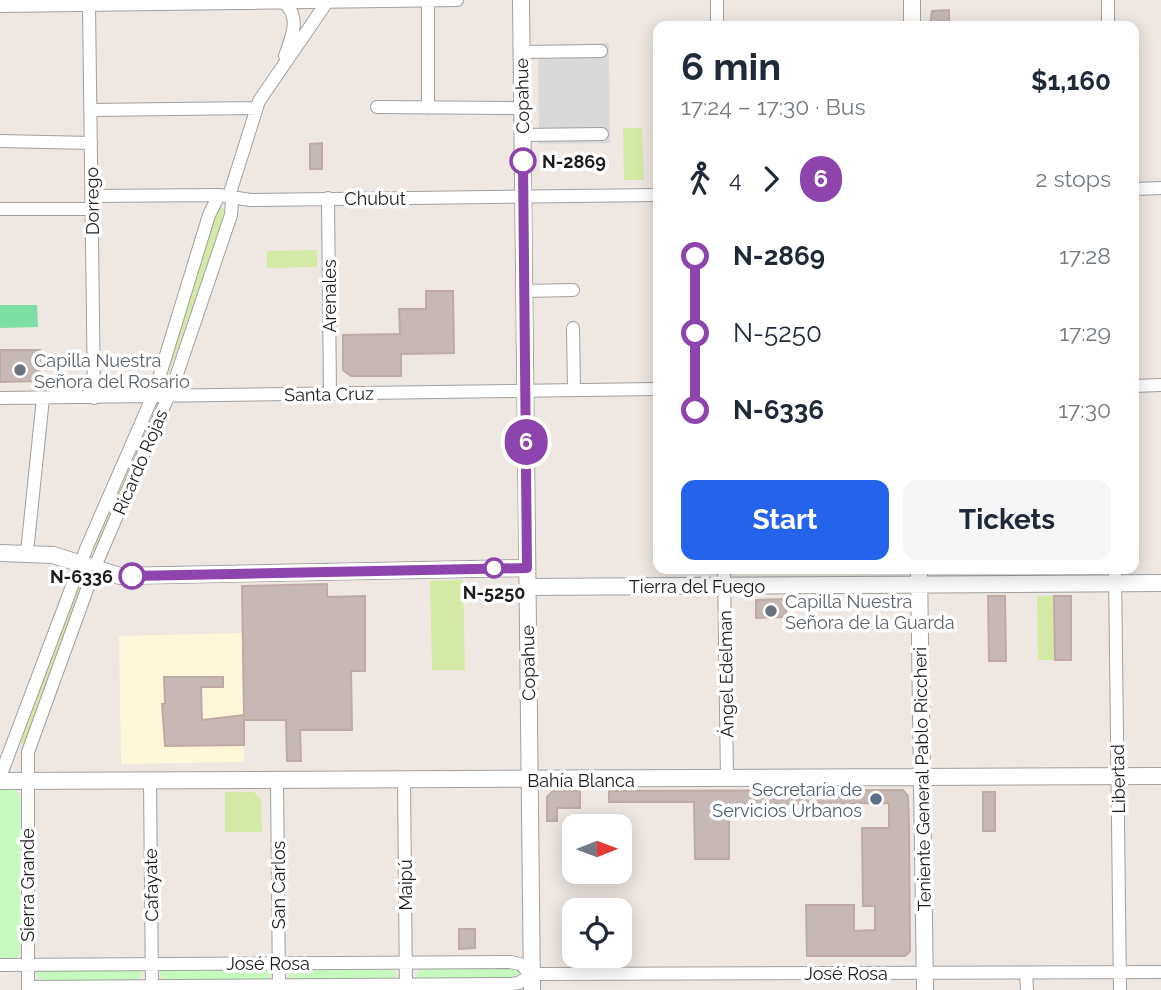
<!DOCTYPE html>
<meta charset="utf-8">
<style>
:root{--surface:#fff;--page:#f6f6f7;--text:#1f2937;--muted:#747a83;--accent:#2563eb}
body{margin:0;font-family:Raleway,sans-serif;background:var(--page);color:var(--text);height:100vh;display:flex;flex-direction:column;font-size:26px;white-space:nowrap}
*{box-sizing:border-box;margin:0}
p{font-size:23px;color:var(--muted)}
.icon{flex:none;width:38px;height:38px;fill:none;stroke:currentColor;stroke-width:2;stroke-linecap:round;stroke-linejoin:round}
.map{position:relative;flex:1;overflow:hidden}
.side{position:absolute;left:653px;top:21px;width:486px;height:553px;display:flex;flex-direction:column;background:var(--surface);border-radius:14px;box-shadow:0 4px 18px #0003}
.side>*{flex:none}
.badge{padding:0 14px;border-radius:23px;font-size:24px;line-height:46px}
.needle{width:46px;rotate:89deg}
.controls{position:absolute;left:562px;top:814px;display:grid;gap:14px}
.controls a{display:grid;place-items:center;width:70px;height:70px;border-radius:14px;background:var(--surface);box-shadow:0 4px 18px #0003;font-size:35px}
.map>.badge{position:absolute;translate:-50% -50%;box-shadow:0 0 0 4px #fff}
.legs{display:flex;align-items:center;gap:10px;height:77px;padding:0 28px;font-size:23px}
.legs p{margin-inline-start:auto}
.overview{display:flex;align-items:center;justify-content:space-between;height:119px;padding:0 28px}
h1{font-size:38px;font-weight:700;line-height:52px}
.primary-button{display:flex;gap:14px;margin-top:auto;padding:14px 28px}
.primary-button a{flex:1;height:80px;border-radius:14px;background:var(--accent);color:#fff;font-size:28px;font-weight:700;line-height:80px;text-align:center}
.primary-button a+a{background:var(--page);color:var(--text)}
ul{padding:0 28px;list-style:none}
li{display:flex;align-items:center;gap:24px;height:77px;font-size:26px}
li i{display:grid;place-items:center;width:10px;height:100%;margin:0 9px;background:currentColor}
li i::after{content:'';width:18px;height:18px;margin:-9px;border:5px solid;border-radius:50%;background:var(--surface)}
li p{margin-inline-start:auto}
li:first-child i{background:linear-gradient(#0000 50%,currentColor 0)}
li:last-child i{background:linear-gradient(currentColor 50%,#0000 0)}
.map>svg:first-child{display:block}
.residential{fill:#dad9d9}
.education{fill:#fff7d9}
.grass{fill:#d5e9a6}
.park{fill:#c5f9bd}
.pitch{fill:#7edea5}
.building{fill:#c5b8b5;stroke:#bfaaa4;stroke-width:2}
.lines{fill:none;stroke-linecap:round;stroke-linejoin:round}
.minor-casing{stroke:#a0a0a0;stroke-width:14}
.tertiary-casing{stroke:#a0a0a0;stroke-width:18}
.minor{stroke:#fff;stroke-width:12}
.tertiary{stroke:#fff;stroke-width:16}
.line-1-casing{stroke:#fff;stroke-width:16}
.line-1{stroke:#8e44ad;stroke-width:10}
.stop-1-dot{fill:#fff;stroke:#8e44ad;stroke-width:3.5}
.worship-dot{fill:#6b7280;stroke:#fff;stroke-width:2.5}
.service-dot{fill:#5c6f8a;stroke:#fff;stroke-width:2.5}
.labels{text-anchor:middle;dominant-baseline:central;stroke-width:7;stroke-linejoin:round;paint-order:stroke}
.street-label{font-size:18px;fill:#1c1c1c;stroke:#fff}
.stop-label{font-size:18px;font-weight:bold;fill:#1c1c1c;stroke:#fff;text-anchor:start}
.worship-label{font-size:18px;fill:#5b616d;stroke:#fff;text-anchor:start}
.service-label{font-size:18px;fill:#4e5e75;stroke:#fff;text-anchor:end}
</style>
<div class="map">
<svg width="1161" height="990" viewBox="0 0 1161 990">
<rect width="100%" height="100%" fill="#eee7e2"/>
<path class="residential" d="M609 43 610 143 539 144 538 45Z"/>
<path class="education" d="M242 633 244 762 121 764 119 636Z"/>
<path class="grass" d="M623 128H642L644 180H624Z
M218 207 225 209 226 213 167 378 165 376Z
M317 250V267L267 268V251Z
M149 418 154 420 94 552 92 550Z
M463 580 465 670H432L430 581Z
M79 588 81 590 25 744H20L76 589Z
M1037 596H1054L1055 660H1038Z
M225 792H254L261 799 262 832H225Z"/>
<path class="park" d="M0 788 15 789 20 797V950L18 957 0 959Z
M514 967 519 969 518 978 418 979 416 976 421 968Z
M267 968 271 974 265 980H165L159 975 161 970Z
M391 968 397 974 394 979H291L289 975 295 969Z
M138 969 143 975 137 980 42 981 36 975 38 970Z"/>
<path class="pitch" d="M0 305H37L38 327 0 328Z"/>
<path class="building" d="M949 10V26H930L932 11Z
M322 143V169H310V144Z
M426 291H453L454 353 401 354V376H351L343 370V335L400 334 399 309H426Z
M0 350H40V381L0 382Z
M327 584V597L365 596V671H351L352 730H300L301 761H287L286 720H244V745L165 746 162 704H165L164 677H223V687H201L202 720 244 715 242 586Z
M988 596H1005L1006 661H989Z
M1054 596H1071V660H1055Z
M784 599 787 608 785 617 756 618V600Z
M903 790 908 796 909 827 910 951 905 956H807L806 905H854V931L875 930V906H863L862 828H889V803L729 805V859H695L694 802H609V791Z
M553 791H580V808H557V821H547V797Z
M983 792H995V831H983Z
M459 929H475V948L459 949Z"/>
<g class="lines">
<g class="minor-casing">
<path id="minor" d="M717 0V26
M1108 0V26
M284 2C301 18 292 36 285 56
M89 5 94 398
M0 6 457 0
M521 52 601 51
M377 107 522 108
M428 108V0
M91 110 256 108
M522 135 602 134
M0 141 91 143
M1134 189 1161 188
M92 196 219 195 250 200 658 195
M328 198 330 394
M0 209H92
M524 291 573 290
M573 328 574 390
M1134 386 1161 385
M0 398 658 389
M27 552 43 398
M724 569 727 779
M1115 569 1120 990
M0 777 86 549 155 391 209 215 219 195
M277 780 279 990
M404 780 406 990
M150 781 152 990
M0 965 510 962 520 964 531 974
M1026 973 1027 990
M28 987 511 984 519 983 531 974 1161 972
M28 990V752L97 562 174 383 231 215 232 202 229 196 259 101 327 2"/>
</g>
<g class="tertiary-casing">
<path id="tertiary" d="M521 0 532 990
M912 0V26
M0 553 53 555 120 576 527 568
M919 569 925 990
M527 587 1161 583
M0 781 1161 776"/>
</g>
<use href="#minor" class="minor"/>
<use href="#tertiary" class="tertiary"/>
</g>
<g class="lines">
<g class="line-1-casing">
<path id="line-1" d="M132 576 527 568 523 161"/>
</g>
<use href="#line-1" class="line-1"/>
</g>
<g class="stop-1-dot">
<circle cx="523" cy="161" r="12"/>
<circle cx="494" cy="568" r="9"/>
<circle cx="132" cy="576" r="12"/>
</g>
<g class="worship-dot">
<circle cx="20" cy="370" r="7"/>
<circle cx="771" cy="611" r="7"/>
</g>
<circle class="service-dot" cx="876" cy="799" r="7"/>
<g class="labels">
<g class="street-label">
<text transform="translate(522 96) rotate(-91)">Copahue</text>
<text x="375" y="198">Chubut</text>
<text transform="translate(92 201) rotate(-91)">Dorrego</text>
<text transform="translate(329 296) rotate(-90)">Arenales</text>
<text transform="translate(329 394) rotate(-1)">Santa Cruz</text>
<text transform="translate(140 462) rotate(-67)">Ricardo Rojas</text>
<text x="697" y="586">Tierra del Fuego</text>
<text transform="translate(528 663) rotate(-91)">Copahue</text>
<text transform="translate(726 674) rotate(-91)">Ángel Edelman</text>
<text transform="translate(922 779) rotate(-91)">Teniente General Pablo Riccheri</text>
<text transform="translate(1118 779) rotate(-91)">Libertad</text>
<text x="581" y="780">Bahía Blanca</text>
<text transform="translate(27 885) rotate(-90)">Sierra Grande</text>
<text transform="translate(151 885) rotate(-91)">Cafayate</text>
<text transform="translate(278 885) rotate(-90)">San Carlos</text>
<text transform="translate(405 885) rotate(-90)">Maipú</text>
<text x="268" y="963">José Rosa</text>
<text x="846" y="973">José Rosa</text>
</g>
<g class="stop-label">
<text x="542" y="161">N-2869</text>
<text x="113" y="576" text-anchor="end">N-6336</text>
<text x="494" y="592" text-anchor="middle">N-5250</text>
</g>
<g class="worship-label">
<text x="34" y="360">Capilla Nuestra<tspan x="34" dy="21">Señora del Rosario</tspan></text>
<text x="785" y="601">Capilla Nuestra<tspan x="785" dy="21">Señora de la Guarda</tspan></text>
</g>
<g class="service-label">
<text x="862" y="789">Secretaría de<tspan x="862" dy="21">Servicios Urbanos</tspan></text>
</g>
</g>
</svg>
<div class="controls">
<a><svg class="needle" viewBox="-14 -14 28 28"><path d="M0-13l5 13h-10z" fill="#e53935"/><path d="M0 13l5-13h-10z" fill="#747a83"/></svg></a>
<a><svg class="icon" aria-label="locate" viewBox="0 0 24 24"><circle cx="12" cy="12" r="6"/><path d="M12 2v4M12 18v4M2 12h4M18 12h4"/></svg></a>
</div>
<b class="badge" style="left:526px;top:442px;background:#8e44ad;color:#fff">6</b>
<section class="side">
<div class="overview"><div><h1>6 min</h1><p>17:24 – 17:30 · Bus</p></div><b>$1,160</b></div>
<div class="legs"><svg class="icon" aria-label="walk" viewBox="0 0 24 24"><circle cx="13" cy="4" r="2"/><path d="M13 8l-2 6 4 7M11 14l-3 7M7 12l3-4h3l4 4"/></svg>4<svg class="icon" aria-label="forward" viewBox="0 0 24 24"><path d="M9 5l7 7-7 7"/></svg><b class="badge" style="background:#8e44ad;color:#fff">6</b><p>2 stops</p></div>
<ul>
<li><i style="color:#8e44ad"></i><b>N-2869</b><p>17:28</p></li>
<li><i style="color:#8e44ad"></i><span>N-5250</span><p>17:29</p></li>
<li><i style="color:#8e44ad"></i><b>N-6336</b><p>17:30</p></li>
</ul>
<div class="primary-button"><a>Start</a><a>Tickets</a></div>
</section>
</div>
